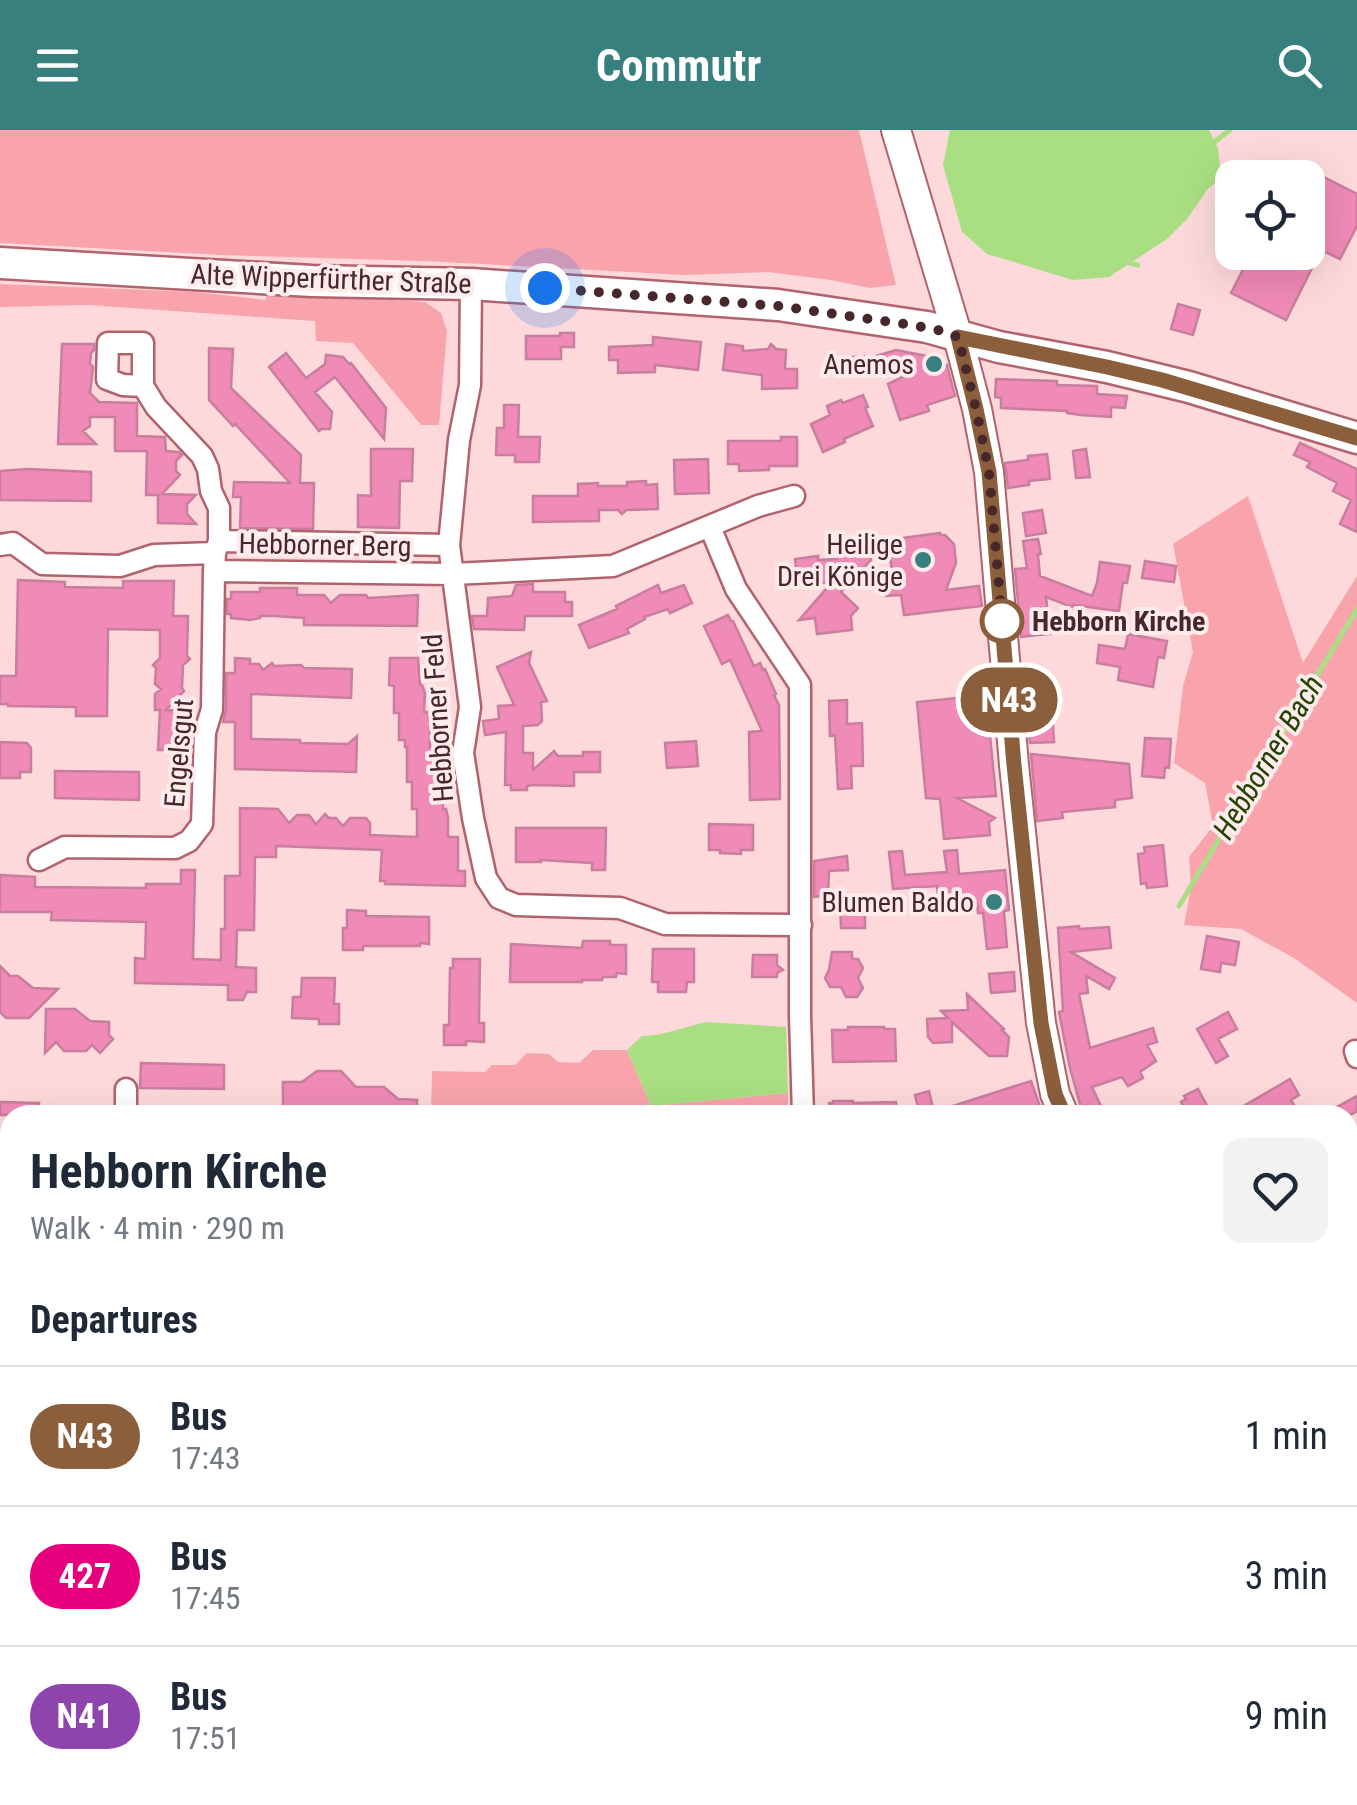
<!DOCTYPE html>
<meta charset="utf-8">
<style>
:root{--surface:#fff;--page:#f2f2f3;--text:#1f2937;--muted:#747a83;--line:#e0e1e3;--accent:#38807e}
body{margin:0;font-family:"Roboto Condensed",sans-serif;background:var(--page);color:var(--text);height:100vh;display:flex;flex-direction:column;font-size:38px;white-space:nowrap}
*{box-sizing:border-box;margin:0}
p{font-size:32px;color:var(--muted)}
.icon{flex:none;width:55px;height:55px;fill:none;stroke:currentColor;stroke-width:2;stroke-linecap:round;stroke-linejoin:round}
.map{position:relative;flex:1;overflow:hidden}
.details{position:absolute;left:0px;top:975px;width:1358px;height:700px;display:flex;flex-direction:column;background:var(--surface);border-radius:30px 30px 0 0;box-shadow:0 10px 40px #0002}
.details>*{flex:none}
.badge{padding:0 20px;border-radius:32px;font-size:35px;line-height:65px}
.tools{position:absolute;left:1215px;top:30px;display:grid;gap:20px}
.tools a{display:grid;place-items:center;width:110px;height:110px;border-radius:20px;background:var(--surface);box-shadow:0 10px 40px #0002;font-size:50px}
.you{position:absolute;width:50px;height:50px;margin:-25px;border:8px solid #fff;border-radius:50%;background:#1a73e8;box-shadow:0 0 0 15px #1a73e833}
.map>.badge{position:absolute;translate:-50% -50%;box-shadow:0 0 0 5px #fff}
h2{padding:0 30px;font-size:38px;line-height:90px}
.round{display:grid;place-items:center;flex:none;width:105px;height:105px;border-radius:20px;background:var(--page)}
.overview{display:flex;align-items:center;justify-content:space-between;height:170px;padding:0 30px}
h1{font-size:48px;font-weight:700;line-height:75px}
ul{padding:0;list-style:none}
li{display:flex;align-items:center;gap:30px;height:140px;padding:0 30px;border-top:2px solid var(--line)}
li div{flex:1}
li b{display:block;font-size:38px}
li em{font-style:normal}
li .badge{min-width:110px;font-weight:700;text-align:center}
header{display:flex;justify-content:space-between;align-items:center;height:130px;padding:0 30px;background:var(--accent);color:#fff;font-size:45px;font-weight:700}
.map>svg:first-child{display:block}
.built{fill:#f1cacd}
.green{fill:#f9a4ad}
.water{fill:#a9df82}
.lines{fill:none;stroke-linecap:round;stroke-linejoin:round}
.stream{stroke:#a9df82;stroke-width:5}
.building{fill:#f08ab7;stroke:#c97e9e;stroke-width:2.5}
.street-casing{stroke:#b1636d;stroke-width:25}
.secondary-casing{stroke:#b1636d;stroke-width:32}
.primary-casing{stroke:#b1636d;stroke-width:35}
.street{stroke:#fff;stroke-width:20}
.secondary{stroke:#fff;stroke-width:28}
.primary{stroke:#fff;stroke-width:30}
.line-casing{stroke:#fff;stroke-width:22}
.line{stroke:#8b5e3c;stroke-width:15}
.walk{stroke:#48272a;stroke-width:10;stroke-dasharray:0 18}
.poi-dot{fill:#38807e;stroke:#feebec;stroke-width:4}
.stop-dot{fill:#fff;stroke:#8b5e3c;stroke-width:5}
.labels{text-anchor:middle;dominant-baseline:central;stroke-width:8;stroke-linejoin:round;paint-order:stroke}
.street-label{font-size:28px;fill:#48272a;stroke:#feebec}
.poi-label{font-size:28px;fill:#48272a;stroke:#feebec;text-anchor:end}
.stop-label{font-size:28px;font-weight:bold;fill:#48272a;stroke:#feebec;text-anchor:start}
.water-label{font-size:30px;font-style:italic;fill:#234300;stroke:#feebec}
</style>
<header><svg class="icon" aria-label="menu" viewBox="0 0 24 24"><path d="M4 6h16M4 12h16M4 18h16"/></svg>Commutr<svg class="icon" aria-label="search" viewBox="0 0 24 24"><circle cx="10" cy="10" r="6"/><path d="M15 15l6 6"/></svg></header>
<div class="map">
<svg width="1357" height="1675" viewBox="0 0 1357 1675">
<rect width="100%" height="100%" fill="#fdd9db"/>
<path class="built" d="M1357 1285V1462L1348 1467V1291Z"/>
<path class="green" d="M0 0H859L896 155 870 158 831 150 768 142 685 145 424 131 221 125 0 113Z
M0 154 196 162 266 170V162L425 172 441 183 447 201 439 295H421L353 213 316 211 315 191 88 175 0 177Z
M1248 366 1303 533 1357 446V873L1294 828 1241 799 1184 795 1191 758 1189 727 1213 696 1205 653 1174 633 1183 556 1193 522 1173 414Z
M593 920H627L651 976 788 963V985H431L432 941 485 942 492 935H515L527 923 549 924 558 932 579 933Z"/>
<path class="water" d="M950 0H1209L1218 18 1220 36 1215 53 1207 60 1187 89 1167 109 1109 147 1073 150 987 124 962 102 943 35Z
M707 892 786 897 788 963 651 976 627 920 642 906C664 906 685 896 707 892Z"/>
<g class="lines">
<path class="stream" d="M1213 13 1230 0
M1125 132 1138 135
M1179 776 1357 479"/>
</g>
<path class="building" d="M1308 39 1357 64V96L1340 129 1321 120 1286 190 1231 163 1252 122H1308Z
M1178 174 1200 180 1193 205 1171 199Z
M560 203H574V217H561V229H526V206H560Z
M653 207 701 212 698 240 655 235V242L618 243V230H609V217L653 215Z
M62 214H94V220L91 223 90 234 93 237 90 263 99 272 137 273V306L165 307 166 321 179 322 182 325 176 331V341L180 345 162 364 196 365 187 374V384L196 394 158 393V365H146L147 321H115V287H90V296L83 301 96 314H58Z
M726 214 743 216V221L768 219 771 214 776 219 786 220 785 239H797V258L762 259V245L723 240Z
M209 218 233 219 231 258 301 325 300 353H314L313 399 240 398 241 367H233L234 352 290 353 235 294 233 296 209 270Z
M896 220 927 226 947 235 955 266 927 275 929 281 900 290 888 254 913 242 852 244 851 227 876 226Z
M286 223 306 248 325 234 326 225 343 227 349 234 351 233 386 278 384 309 335 247 315 262 332 282 330 299H322L319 301 269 237Z
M996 249 1057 251V255L1097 256V264L1127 266 1125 278 1111 277V287L1080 285 1067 283V281L1001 278V268L995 267Z
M863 265 868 277 865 278 873 296 844 309 845 312 823 322 811 294 830 285 827 276 841 270 843 273Z
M504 275H519L518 307H540L539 332H515V325H496L497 298H504Z
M781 307H797V336H769V340L739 341V334H728V311H781Z
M1300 313 1357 339V402L1340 394 1351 370 1333 361 1337 353 1307 337 1310 332 1294 325Z
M371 319H413L412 351H400L399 398 358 397V365L371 366Z
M1086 319 1090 347 1076 348 1073 321Z
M1047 324 1050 349 1029 351V355L1008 358 1005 333 1028 330V326Z
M708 329 709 363 675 364 674 330Z
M28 339 91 342V371L0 370V341Z
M646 351V355L657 354 658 379 626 380 622 384 618 380H599V391L533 392V366H578V354L598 353V356H627V352Z
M1042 380 1046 403 1026 406 1023 383Z
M940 403V405H945L954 414 956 433 946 460 979 456 982 476 904 485 901 465 886 466 885 451 893 450 890 426 895 420 894 409Z
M868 406 871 430 841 462 858 478 851 486 852 500 817 504 815 488 799 490 832 452 798 456 795 429 818 426V430L837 429 854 407Z
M1038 409 1041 424H1038L1040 446 1092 466 1097 453 1100 432 1130 436 1127 453 1123 452 1119 481 1073 475 1072 477 1046 467 1050 504 1021 507 1015 439 1027 438 1023 411Z
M1145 431 1176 436 1174 452 1142 448Z
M18 450 65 452V457L123 458V451H174L173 486H188L187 526 190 529 183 535 182 558 184 561 166 580 186 581V613H177V620H158L160 580H155V564L161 559 155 554 156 538 153 535 160 528V500L108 499 107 586H76V577L8 576V574H0V546H16Z
M533 454V462H565V472H572V486H525L524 500 474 499 472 486H487L488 468 512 466 516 455Z
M658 455 661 463 684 455 692 473 670 483 668 479 644 487 645 489 627 499 629 503 589 518 579 495 617 479 616 476Z
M260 458H297V465H324L331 473 340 465H366L368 468 418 465 417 496 304 495V488L274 486H260V488L250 490 231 488V484H227V469H231V462H260Z
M728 485 731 491H733L754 536 760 533 763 540 765 539 776 564 774 565 779 575 780 669 750 670 749 602 762 601 730 530 722 534 704 496Z
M1128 504 1167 511 1164 528 1158 527 1153 557 1118 550 1120 537 1097 533 1099 515 1125 519Z
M531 522 529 533 547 571 541 572 542 591 538 595 523 596V623H533V640L554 621 558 626H583V622H600V642H574V656L533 655 527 656V660H511V655H505L506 602 485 605 483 591 499 589 498 576 514 575 497 537Z
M235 528 250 529V534H259L263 540 272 533 274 536 301 535 304 538 352 539 351 568 251 564V609L300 610V613L348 614 357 606 356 642 235 639V592H223L226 579V543H235Z
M390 528H418L420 555H422L425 563 424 582H427L430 590V618H435L438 652H440L443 660V679H446L448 687V707H458V741H465V756L385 754V751H380L382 720 276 716V727H255L254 800H237L236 837 256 838V862H247L243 870H228V855L135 853V828L145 829 146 792 51 790 52 782H0V745L35 747V757L146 758V754H181V740H195L193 829 221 830V799H225V746H240V678L278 679 289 693 297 685H309L316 694 325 684 329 688H336L343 696 350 688H366L370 693V705L417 707V679H412V652H407V617H405V610H399V583H394V556L389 555Z
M986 565 996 666 957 668 995 688 989 692 990 705 944 709 940 669 926 668 917 572Z
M847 570V594L862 593 863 636H851L852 658 838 659 835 605 830 606 829 571Z
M1052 582 1054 612 1030 613 1027 583Z
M1145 608 1171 609 1169 638 1165 637 1164 648 1142 646Z
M696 611 698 636 667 638 665 613Z
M0 612 27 613 31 618V642H20V648H0Z
M1031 624 1129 634 1132 668 1115 670V677L1062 682 1063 688 1037 691Z
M55 641 139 642V670L55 668Z
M709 694 753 695V720H741V724L720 723V720H709Z
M516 698H606L605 740H592V733L541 730V732H516Z
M1163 715 1167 756 1147 758 1146 753 1141 754 1138 724 1145 723 1144 717Z
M957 720 959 744 1005 740 1009 780 1004 781 1007 817 987 819 983 783H978L977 773 939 777 937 756 893 759 889 722 902 721 905 745 947 742 944 721Z
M847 726 848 740 829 741 828 765 814 767V731Z
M840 773H865V798H841Z
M347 780 366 781V786L429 787V814L420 813V816H363V820H343V798H347Z
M1079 796V799L1109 797 1111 818 1071 822 1115 848 1109 859 1086 846 1088 863 1079 864 1090 918 1153 898 1157 912 1147 915 1156 931 1140 942 1143 948 1128 956 1122 947 1092 957 1100 974 1109 985H1083L1070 938 1059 882 1063 881 1058 798Z
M1207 806 1239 812 1235 835 1221 833 1220 842 1201 839Z
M583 811H610V815H626V844L617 843 616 847H603L602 850H582V852H510L511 814 582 818Z
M653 819H694V852H687L686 862H658V852H652Z
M832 822H852V829H858L863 838 858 848 863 858 857 867H846L841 857H830L825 848 829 840Z
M753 825H777V835L783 840 777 843V847H752Z
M453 829H480L479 893H484V912L466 911V915H444V895H449L450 838H453Z
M0 836 10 846H18L33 858 58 859 29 888H6L0 882Z
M1014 842 1015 861 991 863 989 844Z
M302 848H335L334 874H339V894H319V889L292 888 293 867H301Z
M967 864 1004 899 1002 900 1009 907 1007 926H989L952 892V912L933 913 928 907 927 889 948 888 941 881 968 880Z
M46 879H75L90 891 109 892V905L113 909 100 923 92 915 86 921H64L56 912 45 923Z
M1228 882 1237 899 1218 909 1228 926 1216 933 1197 899Z
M848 897H884V899H895L896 931 833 932 832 900H848Z
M141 933 224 935V959L140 958Z
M317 941H341L356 957H384L398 969 417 970V985H344L338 979H323L320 982H314L310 979H283V952H302Z
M1290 949 1299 965 1291 970 1300 985H1228Z
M1031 951 1043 985H935L934 982Z
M1198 959 1212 985H1188L1181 972 1186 969 1184 966Z
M929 961 934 982 920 985 915 965Z
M1357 966V981L1350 985H1322Z
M833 971H853V973L896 972 897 985H830L829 973H833Z
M0 972 39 973V985H0Z"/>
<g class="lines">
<g class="street-casing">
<path id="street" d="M471 154 470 255 459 310 449 415 470 577 463 623 473 688 486 748 499 768 516 775 620 778 665 794 801 795
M710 397 736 459 800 555V886L803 985
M219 411 449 415
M0 415 13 413 42 434 120 436 154 425 215 423
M214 441 453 444 613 436 758 376 794 366
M39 730 65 717 175 718 189 711 202 694 205 602 212 579 214 441 215 423 219 411V378L211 361 208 339 202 326 156 277 143 256V213H108L107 249 123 255 143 256
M1355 921 1357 927
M126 985V959
M1348 1032 1357 1028
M0 1354 10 1350
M0 1622 10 1620
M346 1665 348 1675
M909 1665 918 1675"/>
</g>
<g class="secondary-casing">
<path id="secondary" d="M896 0 958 207 977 279 989 342 1014 635 1041 893 1055 964 1064 985
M1345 1665 1350 1675"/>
</g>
<g class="primary-casing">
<path id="primary" d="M0 133 312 151 471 154 778 175 927 197 999 217 1107 237 1189 257 1357 308"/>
</g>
<use href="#street" class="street"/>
<use href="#secondary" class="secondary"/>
<use href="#primary" class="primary"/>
</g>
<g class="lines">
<g class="line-casing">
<path id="line" d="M1064 985 1055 964 1041 893 1014 635 989 342 976 279 958 207 1107 237 1162 250 1357 308"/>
</g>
<use href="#line" class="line"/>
<path class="walk" d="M545 158 778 176 912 195 938 200 958 207 976 279 989 342 1002 491"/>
</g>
<g class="poi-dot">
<circle cx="934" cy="234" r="10"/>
<circle cx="923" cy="430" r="10"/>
<circle cx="994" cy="772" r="10"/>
</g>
<circle class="stop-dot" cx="1002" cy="491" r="20"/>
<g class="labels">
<g class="street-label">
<text transform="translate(331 149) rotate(2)">Alte Wipperfürther Straße</text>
<text transform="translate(325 415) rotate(1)">Hebborner Berg</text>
<text transform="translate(438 588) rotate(-94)">Hebborner Feld</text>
<text transform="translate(179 623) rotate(-85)">Engelsgut</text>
</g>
<g class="poi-label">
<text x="914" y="234">Anemos</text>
<text x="903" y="414">Heilige<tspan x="903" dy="32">Drei Könige</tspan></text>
<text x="974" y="772">Blumen Baldo</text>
</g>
<g class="stop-label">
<text x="1032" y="491">Hebborn Kirche</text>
</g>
<g class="water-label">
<text transform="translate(1268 627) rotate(-59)">Hebborner Bach</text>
</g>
</g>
</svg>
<div class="tools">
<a><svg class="icon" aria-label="locate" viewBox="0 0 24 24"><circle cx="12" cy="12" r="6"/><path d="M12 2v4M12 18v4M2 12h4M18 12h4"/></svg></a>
</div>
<div class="you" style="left:545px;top:158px"></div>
<b class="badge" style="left:1009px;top:570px;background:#8b5e3c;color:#fff">N43</b>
<section class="details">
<div class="overview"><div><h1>Hebborn Kirche</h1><p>Walk · 4 min · 290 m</p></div><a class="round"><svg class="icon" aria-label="heart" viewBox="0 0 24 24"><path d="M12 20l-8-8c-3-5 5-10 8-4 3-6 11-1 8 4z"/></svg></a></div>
<h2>Departures</h2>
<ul>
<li><span class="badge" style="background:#8b5e3c;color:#fff">N43</span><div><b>Bus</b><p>17:43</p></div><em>1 min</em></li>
<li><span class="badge" style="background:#e6007e;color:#fff">427</span><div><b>Bus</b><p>17:45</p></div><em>3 min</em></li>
<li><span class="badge" style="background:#8e44ad;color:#fff">N41</span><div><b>Bus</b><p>17:51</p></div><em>9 min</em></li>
</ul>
</section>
</div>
